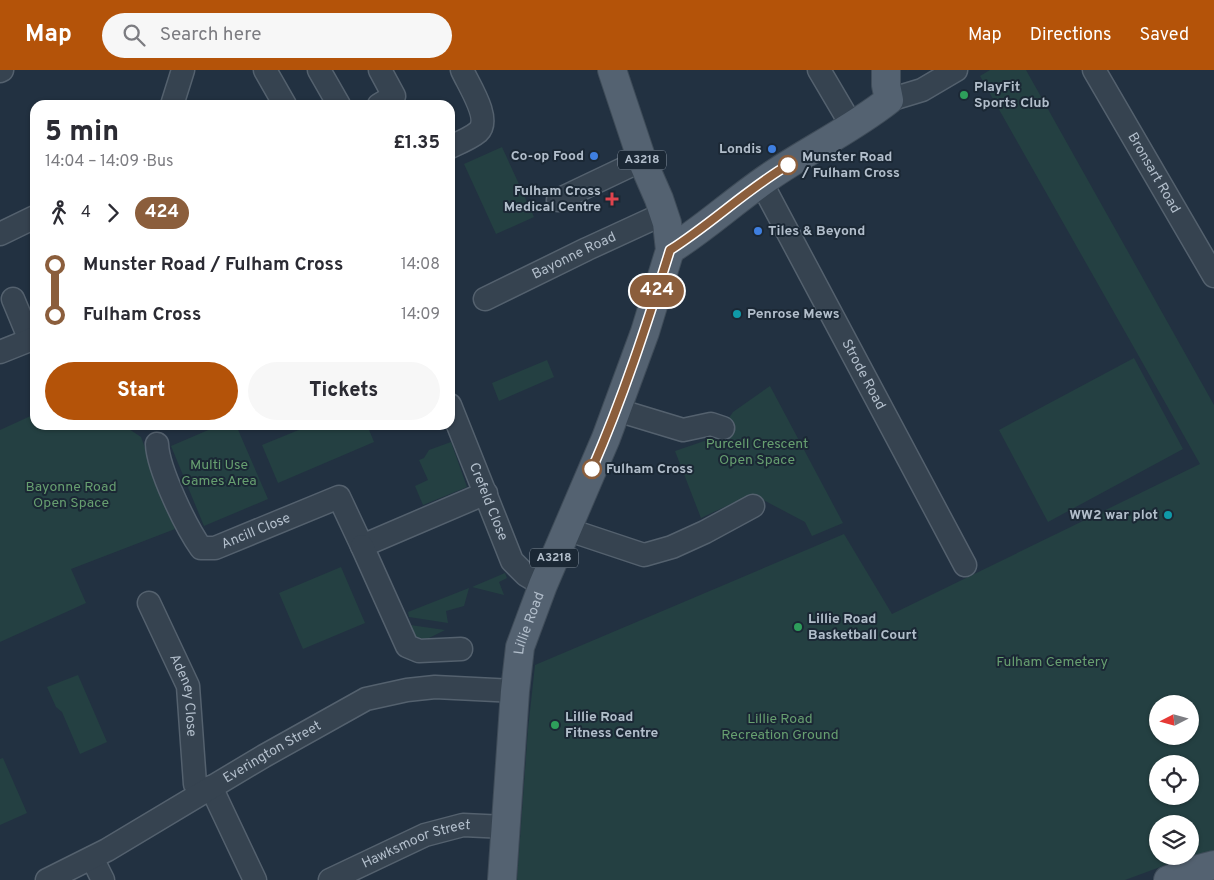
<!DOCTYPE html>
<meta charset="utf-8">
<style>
:root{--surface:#fff;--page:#f7f7f7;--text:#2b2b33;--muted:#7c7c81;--accent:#b45309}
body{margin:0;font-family:Overpass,sans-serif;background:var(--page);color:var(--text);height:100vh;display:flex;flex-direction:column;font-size:19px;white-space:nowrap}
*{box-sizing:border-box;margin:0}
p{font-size:16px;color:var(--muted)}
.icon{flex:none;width:28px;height:28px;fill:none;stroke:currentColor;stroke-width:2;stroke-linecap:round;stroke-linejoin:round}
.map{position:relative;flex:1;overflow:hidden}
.details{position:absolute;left:30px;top:30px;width:425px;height:330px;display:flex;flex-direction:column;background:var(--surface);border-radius:15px;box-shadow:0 1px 4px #0004}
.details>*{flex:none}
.badge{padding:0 10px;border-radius:16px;font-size:18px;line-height:32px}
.needle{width:32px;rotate:264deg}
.fabs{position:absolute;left:1149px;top:625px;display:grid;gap:10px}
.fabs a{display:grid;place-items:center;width:50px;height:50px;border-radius:50%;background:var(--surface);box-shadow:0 1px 4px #0004;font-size:25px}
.map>.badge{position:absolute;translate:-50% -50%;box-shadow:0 0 0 2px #fff}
.legs{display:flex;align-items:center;gap:8px;height:55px;padding:0 15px;font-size:16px}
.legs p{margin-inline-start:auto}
.overview{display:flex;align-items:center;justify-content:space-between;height:85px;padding:0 15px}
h1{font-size:28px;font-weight:800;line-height:38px}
.cta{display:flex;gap:10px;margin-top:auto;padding:10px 15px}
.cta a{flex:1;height:58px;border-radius:30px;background:var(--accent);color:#fff;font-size:20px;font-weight:800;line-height:58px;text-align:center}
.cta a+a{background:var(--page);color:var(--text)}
ul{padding:0 15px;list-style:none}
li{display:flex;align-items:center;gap:18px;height:50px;font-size:19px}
li i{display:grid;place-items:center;width:8px;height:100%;margin:0 6px;background:currentColor}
li i::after{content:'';width:12px;height:12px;margin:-6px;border:4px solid;border-radius:50%;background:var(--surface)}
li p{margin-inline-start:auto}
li:first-child i{background:linear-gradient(#0000 50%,currentColor 0)}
li:last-child i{background:linear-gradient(currentColor 50%,#0000 0)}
header{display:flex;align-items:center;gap:30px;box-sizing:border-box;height:70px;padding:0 25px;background:var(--accent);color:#fff}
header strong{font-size:24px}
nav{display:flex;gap:28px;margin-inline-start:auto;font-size:18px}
.search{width:350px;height:45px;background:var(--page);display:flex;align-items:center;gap:12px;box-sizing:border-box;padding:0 18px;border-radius:28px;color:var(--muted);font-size:19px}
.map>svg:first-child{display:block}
.green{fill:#244042;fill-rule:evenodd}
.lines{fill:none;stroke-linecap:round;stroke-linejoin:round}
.minor-casing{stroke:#54616e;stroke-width:25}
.major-casing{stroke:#3f4c59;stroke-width:30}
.minor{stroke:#364350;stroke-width:22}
.major{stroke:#546271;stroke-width:28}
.line-1-casing{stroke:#fff;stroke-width:11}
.line-1{stroke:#8b5e3c;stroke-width:8}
.leisure-dot{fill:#2e9e5b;stroke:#1b2835;stroke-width:2}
.shop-dot{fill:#3f7fe0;stroke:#1b2835;stroke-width:2}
.stop-1-dot{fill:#fff;stroke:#8b5e3c;stroke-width:2.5}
.health-dot{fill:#e0444e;stroke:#1b2835;stroke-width:2}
.culture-dot{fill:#0f9aa8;stroke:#1b2835;stroke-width:2}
.labels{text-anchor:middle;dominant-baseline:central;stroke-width:4;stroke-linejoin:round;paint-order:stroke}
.shield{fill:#1b2835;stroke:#85919e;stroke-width:1}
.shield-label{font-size:12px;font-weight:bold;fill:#b2becb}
.poi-label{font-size:14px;font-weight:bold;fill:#b2becb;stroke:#1b2835;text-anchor:start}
.stop-label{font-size:14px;font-weight:bold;fill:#b2becb;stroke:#1b2835;text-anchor:start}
.street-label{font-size:14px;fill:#b2becb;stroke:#1b2835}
.park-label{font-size:14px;fill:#679f70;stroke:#1b2835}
</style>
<header>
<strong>Map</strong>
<div class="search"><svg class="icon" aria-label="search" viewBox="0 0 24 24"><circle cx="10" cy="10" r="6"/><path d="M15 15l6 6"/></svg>Search here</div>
<nav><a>Map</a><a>Directions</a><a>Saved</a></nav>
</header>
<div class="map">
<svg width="1214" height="810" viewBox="0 0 1214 810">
<rect width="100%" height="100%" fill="#223141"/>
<path class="green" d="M990 0H1026L1214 335V781L1182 789 1125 810H517L528 659 535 595 844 464 892 544 1200 394 980 6ZM1158 634H1190V666H1158ZM1158 694H1190V726H1158ZM1158 754H1190V786H1158Z
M502 77 534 147 496 164 464 94Z
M1134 288 1183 379 1048 452 999 360Z
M547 290 554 307 499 331 492 313Z
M770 316 843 453 812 466 805 452 752 424 701 448 675 381 716 367 733 342Z
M35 344V355H123L141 367 175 459 71 499 86 533 0 572V360Z
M220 355H236L268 429 204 456 171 376Z
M311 355H367L374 372 278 413 262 375Z
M451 372 467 417 423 435 415 416 428 410 419 390 424 388 429 380Z
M341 497 365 553 303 579 279 523Z
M505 503 507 508 499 512 504 525 472 517Z
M469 518 464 536 446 541 448 553 409 547 408 542Z
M403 554 445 560 425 570 417 571Z
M78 605 107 672 80 684 62 642 56 637 47 617Z
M3 688 27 743 0 755V689Z"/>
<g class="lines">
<g class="minor-casing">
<g id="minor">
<path d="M265 0 285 35"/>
<path d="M319 0 339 35"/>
<path d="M819 0 852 56"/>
<path id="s1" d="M1094 0 1214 206"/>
<path d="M0 1 2 0"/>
<path d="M889 30 922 20 956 0"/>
<path d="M172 35 183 0"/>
<path d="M379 35 394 26 380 0"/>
<path d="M450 77C459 73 471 68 478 62 492 49 468 14 462 0"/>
<path id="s2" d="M761 112 965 495"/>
<path d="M558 130 642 90"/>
<path d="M0 164 35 147"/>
<path d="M13 229 30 270"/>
<path id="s3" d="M485 229 587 179 663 144"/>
<path d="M0 282 35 268"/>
<path id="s4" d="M450 335 512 491 526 505 543 515"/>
<path d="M617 340 683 360 711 354 723 358"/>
<path id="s5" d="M157 374C158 399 186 457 201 478H215L339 427 362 476 486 423"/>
<path d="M566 459 644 485 672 477 705 462 753 436"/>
<path d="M362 476 407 576 419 581 461 579"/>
<path id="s6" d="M149 533 188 616 195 714 201 723"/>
<path d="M211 717 255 810"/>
<path d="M92 788 103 810"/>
<path id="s7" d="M47 810 107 780 264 686 366 629 407 620 435 617 515 621"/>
<path id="s8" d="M330 810 425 765 463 755 506 757"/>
</g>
</g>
<g class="major-casing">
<g id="major">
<path d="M670 180C705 158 735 130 769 107 808 80 851 60 889 30L886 15V0"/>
<path id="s9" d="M502 810 515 621 520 577 543 515 606 368 645 262 670 180 667 153 659 129 642 90 612 0"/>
<path d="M1168 810 1191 801 1214 795"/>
</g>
</g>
<use href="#minor" class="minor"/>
<use href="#major" class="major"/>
</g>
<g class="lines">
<g class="line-1-casing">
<path id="line-1" d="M592 399C623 328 647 254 670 180 711 154 746 120 788 95"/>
</g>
<use href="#line-1" class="line-1"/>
</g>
<g class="leisure-dot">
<circle cx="964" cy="25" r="5"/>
<circle cx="798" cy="557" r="5"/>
<circle cx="555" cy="655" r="5"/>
</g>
<g class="shop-dot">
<circle cx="772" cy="79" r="5"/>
<circle cx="594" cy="86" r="5"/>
<circle cx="758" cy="161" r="5"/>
</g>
<g class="stop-1-dot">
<circle cx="788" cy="95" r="9"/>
<circle cx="592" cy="399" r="9"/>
</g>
<path class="health-dot" d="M609.5 121.5h5v5h5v5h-5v5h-5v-5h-5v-5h5z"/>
<g class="culture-dot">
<circle cx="737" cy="244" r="5"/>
<circle cx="1168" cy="445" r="5"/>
</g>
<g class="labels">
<g class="shield">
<rect x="618" y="80.5" width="48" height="19" rx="4"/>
<rect x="530" y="478.5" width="48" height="19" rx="4"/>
</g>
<g class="shield-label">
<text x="642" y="90">A3218</text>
<text x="554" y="488">A3218</text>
</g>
<g class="poi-label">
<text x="974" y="17">PlayFit<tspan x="974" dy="16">Sports Club</tspan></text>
<text x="762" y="79" text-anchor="end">Londis</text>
<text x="584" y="86" text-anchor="end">Co-op Food</text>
<text x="601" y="121" text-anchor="end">Fulham Cross<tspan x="601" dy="16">Medical Centre</tspan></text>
<text x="768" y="161">Tiles &amp; Beyond</text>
<text x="747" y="244">Penrose Mews</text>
<text x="1158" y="445" text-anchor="end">WW2 war plot</text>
<text x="808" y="549">Lillie Road<tspan x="808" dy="16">Basketball Court</tspan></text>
<text x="565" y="647">Lillie Road<tspan x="565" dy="16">Fitness Centre</tspan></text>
</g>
<g class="stop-label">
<text x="802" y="87">Munster Road<tspan x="802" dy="16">/ Fulham Cross</tspan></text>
<text x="606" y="399">Fulham Cross</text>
</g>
<g class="street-label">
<text stroke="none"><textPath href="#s1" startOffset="119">Bronsart Road</textPath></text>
<text stroke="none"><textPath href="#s3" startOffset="99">Bayonne Road</textPath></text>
<text stroke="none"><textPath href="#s2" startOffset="218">Strode Road</textPath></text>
<text stroke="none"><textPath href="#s4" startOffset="104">Crefeld Close</textPath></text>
<text stroke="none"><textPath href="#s5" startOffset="172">Ancill Close</textPath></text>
<text stroke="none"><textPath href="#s9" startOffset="259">Lillie Road</textPath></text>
<text stroke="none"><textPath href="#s6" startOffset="100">Adeney Close</textPath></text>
<text stroke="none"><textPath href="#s7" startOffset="259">Everington Street</textPath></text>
<text stroke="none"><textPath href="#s8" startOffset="94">Hawksmoor Street</textPath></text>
</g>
<g class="park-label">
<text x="757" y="374">Purcell Crescent<tspan x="757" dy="16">Open Space</tspan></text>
<text x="219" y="395">Multi Use<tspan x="219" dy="16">Games Area</tspan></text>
<text x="71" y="417">Bayonne Road<tspan x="71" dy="16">Open Space</tspan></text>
<text x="1052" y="592">Fulham Cemetery</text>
<text x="780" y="649">Lillie Road<tspan x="780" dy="16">Recreation Ground</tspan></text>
</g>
</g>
</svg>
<div class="fabs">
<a><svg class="needle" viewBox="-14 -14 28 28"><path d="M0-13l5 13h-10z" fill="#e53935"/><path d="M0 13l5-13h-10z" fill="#7c7c81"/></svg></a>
<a><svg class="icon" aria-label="locate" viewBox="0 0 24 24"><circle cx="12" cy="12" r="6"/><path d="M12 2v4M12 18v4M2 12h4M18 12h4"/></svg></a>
<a><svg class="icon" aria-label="layers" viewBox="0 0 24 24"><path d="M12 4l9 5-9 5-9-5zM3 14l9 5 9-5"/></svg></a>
</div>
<b class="badge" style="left:657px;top:221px;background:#8b5e3c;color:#fff">424</b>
<section class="details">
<div class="overview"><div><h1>5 min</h1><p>14:04 – 14:09 · Bus</p></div><b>£1.35</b></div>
<div class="legs"><svg class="icon" aria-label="walk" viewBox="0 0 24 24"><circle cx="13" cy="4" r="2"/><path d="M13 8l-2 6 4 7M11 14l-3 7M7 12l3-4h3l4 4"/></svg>4<svg class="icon" aria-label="forward" viewBox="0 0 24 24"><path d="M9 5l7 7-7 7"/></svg><b class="badge" style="background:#8b5e3c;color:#fff">424</b></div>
<ul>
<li><i style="color:#8b5e3c"></i><b>Munster Road / Fulham Cross</b><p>14:08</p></li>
<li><i style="color:#8b5e3c"></i><b>Fulham Cross</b><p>14:09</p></li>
</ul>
<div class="cta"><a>Start</a><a>Tickets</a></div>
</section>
</div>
